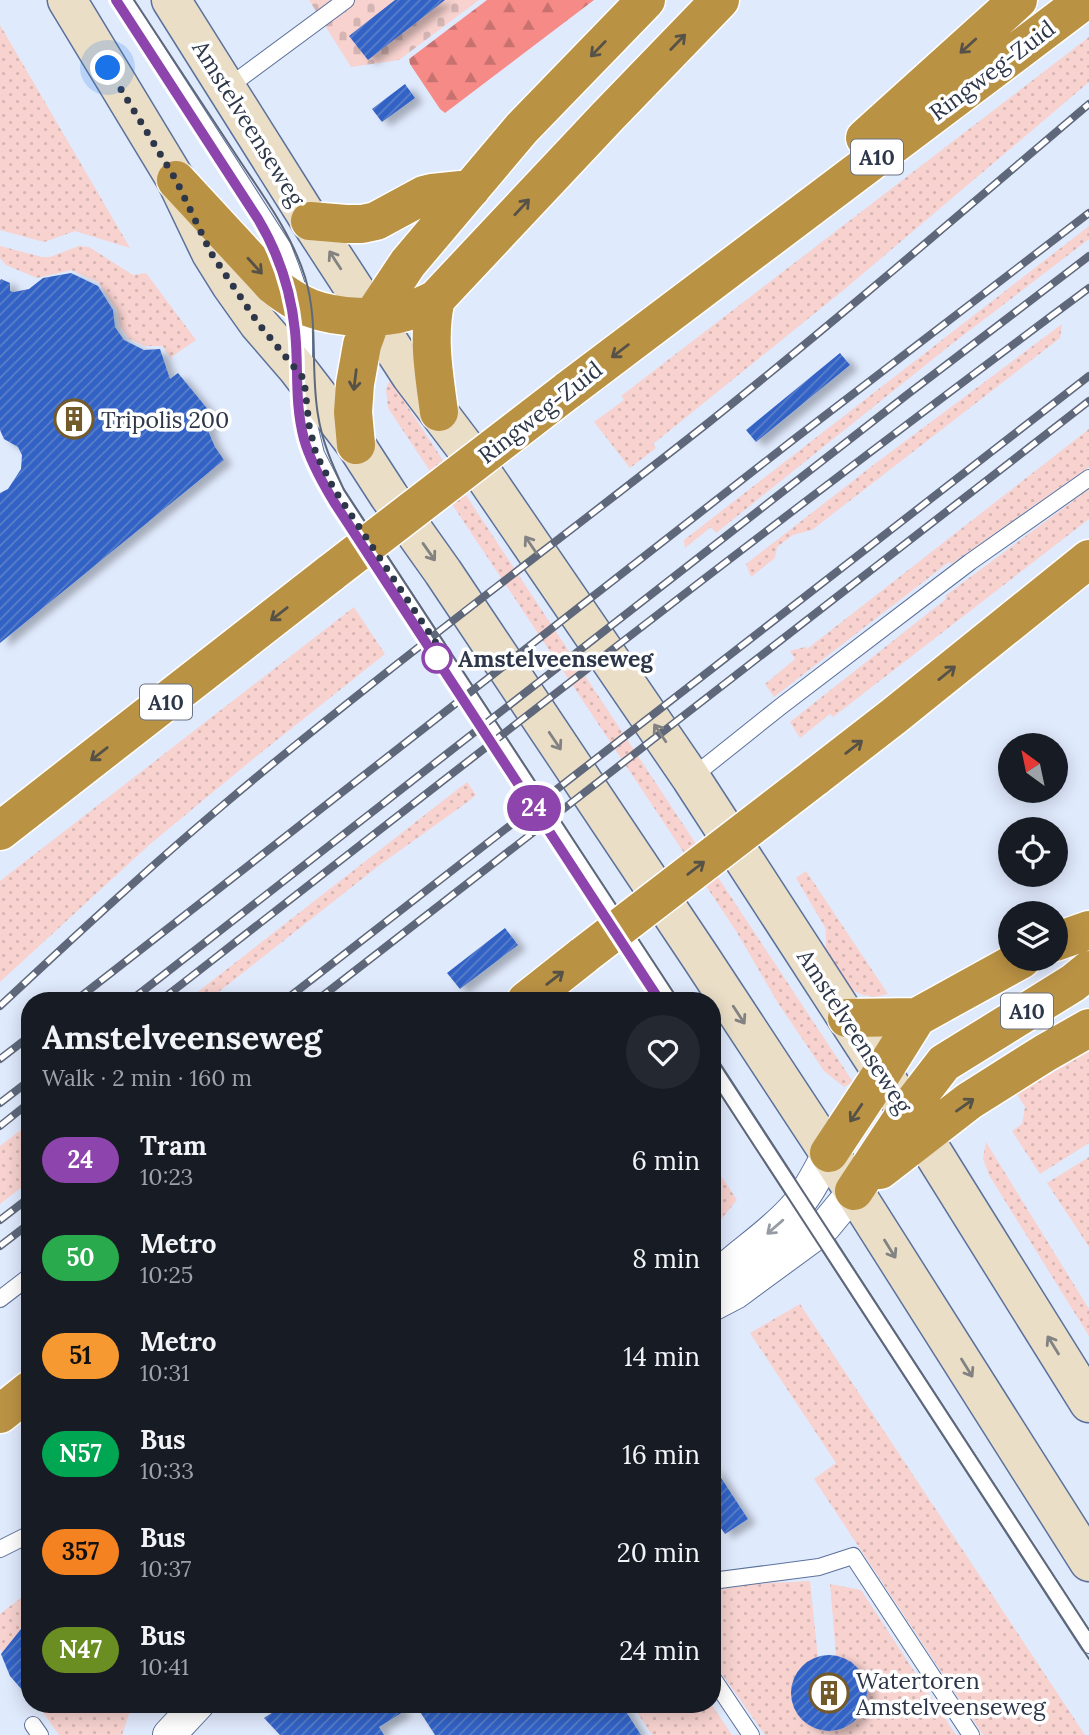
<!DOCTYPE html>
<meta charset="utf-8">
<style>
:root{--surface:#171b24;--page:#242831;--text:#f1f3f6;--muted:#9ea1a6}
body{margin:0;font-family:Lora,serif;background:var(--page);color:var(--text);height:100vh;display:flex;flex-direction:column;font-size:26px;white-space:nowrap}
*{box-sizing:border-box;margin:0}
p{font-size:23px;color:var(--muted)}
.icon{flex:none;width:38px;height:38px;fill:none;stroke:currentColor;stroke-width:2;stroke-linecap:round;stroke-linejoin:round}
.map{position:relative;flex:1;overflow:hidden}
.details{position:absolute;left:21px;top:992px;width:700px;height:721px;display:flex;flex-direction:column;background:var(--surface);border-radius:28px;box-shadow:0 4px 18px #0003}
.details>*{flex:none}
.badge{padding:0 14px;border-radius:23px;font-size:24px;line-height:46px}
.needle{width:46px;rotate:327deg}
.controls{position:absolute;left:998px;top:733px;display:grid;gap:14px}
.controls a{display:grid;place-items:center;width:70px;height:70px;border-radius:50%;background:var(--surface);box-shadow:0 4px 18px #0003;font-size:35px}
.you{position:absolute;width:35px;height:35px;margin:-18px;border:5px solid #fff;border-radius:50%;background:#1a73e8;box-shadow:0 0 0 10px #1a73e833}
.map>.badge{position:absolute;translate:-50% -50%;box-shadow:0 0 0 4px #fff}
.round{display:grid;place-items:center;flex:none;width:74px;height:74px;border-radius:37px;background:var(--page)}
.headline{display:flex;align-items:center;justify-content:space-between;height:119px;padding:0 21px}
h1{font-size:33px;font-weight:800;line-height:52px}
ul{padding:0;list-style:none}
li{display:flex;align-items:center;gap:21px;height:98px;padding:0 21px}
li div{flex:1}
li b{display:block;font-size:26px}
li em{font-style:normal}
li .badge{min-width:77px;font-weight:700;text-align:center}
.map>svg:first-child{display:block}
.grass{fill:url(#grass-dots)}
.forest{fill:url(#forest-firs)}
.cemetery{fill:url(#cemetery-stones)}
.building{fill:url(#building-hatch);filter:url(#shadow)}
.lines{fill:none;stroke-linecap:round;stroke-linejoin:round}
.lane-casing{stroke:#5b719b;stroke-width:18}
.street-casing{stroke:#5b719b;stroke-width:34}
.secondary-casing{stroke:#5b719b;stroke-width:41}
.highway-casing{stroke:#fff;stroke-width:41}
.lane{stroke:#fff;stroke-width:16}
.street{stroke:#fff;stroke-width:32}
.secondary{stroke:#eadec7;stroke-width:38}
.highway{stroke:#ba9244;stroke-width:38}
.tram{stroke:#5e687a;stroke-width:2}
.rail-casing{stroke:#5e687a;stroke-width:8}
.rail{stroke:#fff;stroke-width:5;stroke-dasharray:16;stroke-linecap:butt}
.highway-bridge-casing{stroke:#fff;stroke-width:41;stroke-linecap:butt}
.highway-bridge{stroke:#ba9244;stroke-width:38}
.oneway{stroke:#575248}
.oneway2{stroke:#828282}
.oneway3{stroke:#969ba4}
.line-casing{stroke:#fff;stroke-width:16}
.line{stroke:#8e44ad;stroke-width:10}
.walk{stroke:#2d3749;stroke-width:7;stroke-dasharray:0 12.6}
.stop-dot{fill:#fff;stroke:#8e44ad;stroke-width:3.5}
.labels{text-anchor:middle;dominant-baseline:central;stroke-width:7;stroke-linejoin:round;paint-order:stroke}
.shield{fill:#fff;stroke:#6c7380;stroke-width:2}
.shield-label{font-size:21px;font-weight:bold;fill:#2d3749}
.street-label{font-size:23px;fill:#2d3749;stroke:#fff}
.poi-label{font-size:23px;fill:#2d3749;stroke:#fff;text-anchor:start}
.stop-label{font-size:23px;font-weight:bold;fill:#2d3749;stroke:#fff;text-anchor:start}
</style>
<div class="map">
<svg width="1089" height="1735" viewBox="0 0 1089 1735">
<defs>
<pattern id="grass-dots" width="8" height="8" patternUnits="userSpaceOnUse" patternTransform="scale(1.75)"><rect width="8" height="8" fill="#f7d2cf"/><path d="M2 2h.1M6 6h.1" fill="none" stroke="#d4b5b3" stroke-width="1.8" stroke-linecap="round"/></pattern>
<pattern id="forest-firs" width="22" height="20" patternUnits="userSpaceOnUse" patternTransform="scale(1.75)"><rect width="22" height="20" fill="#f68a87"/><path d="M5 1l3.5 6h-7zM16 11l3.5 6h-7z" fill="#c87270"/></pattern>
<pattern id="cemetery-stones" width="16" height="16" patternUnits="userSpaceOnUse" patternTransform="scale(1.75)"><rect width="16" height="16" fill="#f7d2cf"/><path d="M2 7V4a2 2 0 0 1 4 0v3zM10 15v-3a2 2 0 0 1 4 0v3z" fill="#d4b5b3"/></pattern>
<pattern id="building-hatch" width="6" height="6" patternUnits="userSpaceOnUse" patternTransform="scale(1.75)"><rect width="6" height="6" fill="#3162c6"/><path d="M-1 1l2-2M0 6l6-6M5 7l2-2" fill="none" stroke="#5c7fc7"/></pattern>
<filter id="shadow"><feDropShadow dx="8" dy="4.5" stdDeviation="3.5" flood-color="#0004"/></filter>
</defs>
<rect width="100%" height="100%" fill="#e0eafd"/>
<path class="grass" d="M0 25 130 248 75 231 44 242 0 230Z
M1089 37V82L846 288 653 444 656 448 630 468 594 422 624 400 621 396Z
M1089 226V239L948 347 716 533 711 527 685 548 684 540Z
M0 246 42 257H50L79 246 89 247 133 275 146 273 196 340 170 358 163 346H144L128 338 120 326 117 310 98 282 71 270 37 278 6 265 0 258Z
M1062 324 1060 338 812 530 793 535 777 547 775 558 751 577 746 564 876 463Z
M390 380 853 1082 844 1087 824 1071 778 1003 736 931 388 408 386 389Z
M1089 429V467L951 564 949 562 774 697 765 684 795 659 790 651 808 646 805 648 807 649Z
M1089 489V519L833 717 830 714 800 738 790 722 946 599 945 596Z
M354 607 385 654 253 759 149 845 0 982V881Z
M467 782 476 795 469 801 381 864 207 1001H186Z
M806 871 888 994 875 997 863 995 849 989 826 950V929L796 878Z
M1089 1051V1143L1040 1174 1012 1131 1022 1124 1025 1107 1017 1094Z
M30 1123V1181L0 1204V1146Z
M986 1142 1089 1309V1336L989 1175 983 1158Z
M1089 1157V1247L1047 1183Z
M722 1177 737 1200 712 1230V1185Z
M800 1304 1085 1735H983L814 1479 836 1463 750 1333Z
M810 1581 819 1668 813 1669 799 1696 816 1722 847 1720 860 1692 843 1667H837L830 1584 861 1590 956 1735H765L712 1660V1593C738 1582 782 1583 810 1581Z
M30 1591V1692L0 1649V1614Z
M38 1705H132L122 1735H59Z
M632 1705H712L732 1735H652Z"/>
<path class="forest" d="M487 0H594L445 113 440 109 410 64 409 59Z"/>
<path class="cemetery" d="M309 0H479L399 60 351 67Z"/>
<path class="building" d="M395 0H445L368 60 349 36Z
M405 84 415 98 382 122 372 109Z
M71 273 98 286 113 310 115 327 124 340 144 350 160 349 170 379 178 373 210 412 208 422 209 433 215 447 224 460 0 643V493L8 489 21 469 22 455 18 447 4 439 0 430V281L1 279 10 283V291L14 292 29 289 43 278Z
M840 353 850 365 756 442 746 430Z
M505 928 518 945 460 989 447 973Z
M712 1464 748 1519 725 1534 712 1515Z
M30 1602V1699L10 1676 1 1654 25 1624 23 1611Z
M791 1693a38 38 0 1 1 76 0a38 38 0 1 1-76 0Z
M285 1704H398L403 1712 379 1727 384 1735H280L264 1718Z
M415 1704H621L641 1735H435Z"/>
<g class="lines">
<g class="lane-casing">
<path id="lane" d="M124 0 283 247C290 266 299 286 302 306 305 326 304 347 304 368
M227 88 346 0
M305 394 309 425 316 454 334 489 669 1001
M691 778 780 707 970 562 1089 478
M712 1066 1089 1645
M0 1299 30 1276
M0 1549 30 1534
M712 1581 819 1567 853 1556 971 1735
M712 1677 751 1735
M33 1725 40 1735"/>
</g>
<g class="street-casing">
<path id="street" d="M712 1281C738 1255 770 1236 794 1209 809 1193 818 1172 829 1153
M712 1305 735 1293 814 1235 825 1226 854 1191
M169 1735 198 1704"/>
</g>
<g class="secondary-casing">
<path id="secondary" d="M67 0 176 180 211 253 231 285 258 323 296 367 356 445 389 496 443 572 701 958 854 1191 1089 1562
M171 0 310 221 411 376 464 446 691 778 907 1111 1089 1403"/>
</g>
<g class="highway-casing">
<path id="highway" d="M865 138 1018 0
M176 180 273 285C284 294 296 302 310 308 336 318 379 320 406 312 416 309 426 304 436 299L607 117 720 0
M310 221 346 224H362L376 221 424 195 432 193 471 189
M436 299C427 336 434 374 439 412
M567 391 1085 0
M356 445 353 412 355 384 362 345 372 317 408 263 522 128 646 0
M814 778 894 716 1089 559
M0 831 332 572
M1055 942 1089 930
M526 1001 584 955
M847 1018 917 1017 1022 959
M829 1153 882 1073 917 1017
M880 1170 969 1101 1045 1053 1089 1028
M854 1191 907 1111 944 1063 1073 983 1089 970
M0 1414 30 1390"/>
</g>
<use href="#lane" class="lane"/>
<use href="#street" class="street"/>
<use href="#secondary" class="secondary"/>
<use href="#highway" class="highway"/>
<path class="tram" d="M116 0 258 219 278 258 291 299 296 333 297 405 304 441 318 475 334 502 660 1001
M134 0C169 54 205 107 240 161 264 197 292 235 305 277 319 322 310 369 318 415 322 442 333 466 344 490L679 1001
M712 1052 1089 1630
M712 1081 1089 1659"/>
<g class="rail-casing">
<path id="rail" d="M75 1001 793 440 1089 213
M130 1001 908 394 1089 256
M160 1001C468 761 775 521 1089 288
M284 1001 1089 376
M316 1001 1089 401
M0 1006C73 938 146 870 222 806 379 673 546 551 708 423 837 320 963 211 1089 104
M0 1059 30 1036
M0 1103 30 1080
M0 1126 30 1102
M0 1220 30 1197
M0 1246 30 1223"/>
</g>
<use href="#rail" class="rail"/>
<g class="highway-bridge-casing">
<path id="highway-bridge" d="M332 572 567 391
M584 955 814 778"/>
</g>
<use href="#highway-bridge" class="highway-bridge"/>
</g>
<defs><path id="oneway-shaft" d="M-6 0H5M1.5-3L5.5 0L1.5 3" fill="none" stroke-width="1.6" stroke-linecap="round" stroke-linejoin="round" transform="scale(1.75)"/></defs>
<g class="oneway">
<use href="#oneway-shaft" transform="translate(678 42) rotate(-46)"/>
<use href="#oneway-shaft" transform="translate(968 46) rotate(138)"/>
<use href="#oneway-shaft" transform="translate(598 49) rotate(134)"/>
<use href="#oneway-shaft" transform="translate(522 207) rotate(-47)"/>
<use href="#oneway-shaft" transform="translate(255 266) rotate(48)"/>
<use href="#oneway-shaft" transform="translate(620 351) rotate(143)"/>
<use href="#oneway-shaft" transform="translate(355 380) rotate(97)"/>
<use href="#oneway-shaft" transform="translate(279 614) rotate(142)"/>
<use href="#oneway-shaft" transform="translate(947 673) rotate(-39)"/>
<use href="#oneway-shaft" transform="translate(854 747) rotate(-38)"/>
<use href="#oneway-shaft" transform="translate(99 754) rotate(142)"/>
<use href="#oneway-shaft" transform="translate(696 868) rotate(-38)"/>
<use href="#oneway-shaft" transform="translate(555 978) rotate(-38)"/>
<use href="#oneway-shaft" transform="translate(965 1105) rotate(-35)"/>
<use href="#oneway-shaft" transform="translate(856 1113) rotate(124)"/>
</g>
<g class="oneway2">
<use href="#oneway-shaft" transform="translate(335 260) rotate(-123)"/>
<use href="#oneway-shaft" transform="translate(531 545) rotate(-124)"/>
<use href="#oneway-shaft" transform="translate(429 552) rotate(55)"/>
<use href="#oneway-shaft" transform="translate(660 733) rotate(-124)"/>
<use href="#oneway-shaft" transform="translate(555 741) rotate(56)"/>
<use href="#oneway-shaft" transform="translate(739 1015) rotate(57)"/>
<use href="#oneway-shaft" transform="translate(890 1249) rotate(58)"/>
<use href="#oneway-shaft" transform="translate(1053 1345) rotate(-122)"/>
<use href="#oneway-shaft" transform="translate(967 1368) rotate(58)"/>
</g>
<use class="oneway3" href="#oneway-shaft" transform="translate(775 1227) rotate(139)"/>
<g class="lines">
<g class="line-casing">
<path id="line" d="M116 0 258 219C279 254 291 291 295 331 299 368 294 401 304 439 310 461 322 482 334 502L660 1001"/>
</g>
<use href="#line" class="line"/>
<path class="walk" d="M108 68 176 180 211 253 258 323 304 379 309 425 316 454 334 489 444 655 437 658"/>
</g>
<defs>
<g id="building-ring" transform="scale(2.0125)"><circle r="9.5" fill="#fff" stroke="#735a2b" stroke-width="1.5"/><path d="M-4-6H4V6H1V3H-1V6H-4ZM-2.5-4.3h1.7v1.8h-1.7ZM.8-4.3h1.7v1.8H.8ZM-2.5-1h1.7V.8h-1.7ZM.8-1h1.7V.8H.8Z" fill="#735a2b"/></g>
</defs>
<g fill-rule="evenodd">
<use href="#building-ring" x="74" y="419"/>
<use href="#building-ring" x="829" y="1693"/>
</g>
<circle class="stop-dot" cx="437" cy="658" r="14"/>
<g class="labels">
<g class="shield">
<rect x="851" y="139.5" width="52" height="35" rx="5"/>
<rect x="140" y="684.5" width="52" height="35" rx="5"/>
<rect x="1001" y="993.5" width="52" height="35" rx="5"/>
</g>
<g class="shield-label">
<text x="877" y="157">A10</text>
<text x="166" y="702">A10</text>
<text x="1027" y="1011">A10</text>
</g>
<g class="street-label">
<text transform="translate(992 70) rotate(-37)">Ringweg-Zuid</text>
<text transform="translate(249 123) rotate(58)">Amstelveenseweg</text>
<text transform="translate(540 412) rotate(-38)">Ringweg-Zuid</text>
<text transform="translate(855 1031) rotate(57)">Amstelveenseweg</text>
</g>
<g class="poi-label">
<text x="101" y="419">Tripolis 200</text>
<text x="856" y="1680">Watertoren<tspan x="856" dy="26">Amstelveenseweg</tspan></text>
</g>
<g class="stop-label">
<text x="458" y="658">Amstelveenseweg</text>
</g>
</g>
</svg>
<div class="controls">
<a><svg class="needle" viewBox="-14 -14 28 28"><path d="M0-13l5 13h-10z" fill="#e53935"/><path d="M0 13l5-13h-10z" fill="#9ea1a6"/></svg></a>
<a><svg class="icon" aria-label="locate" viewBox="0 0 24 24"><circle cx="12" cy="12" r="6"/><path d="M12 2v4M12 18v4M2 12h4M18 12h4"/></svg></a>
<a><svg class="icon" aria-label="layers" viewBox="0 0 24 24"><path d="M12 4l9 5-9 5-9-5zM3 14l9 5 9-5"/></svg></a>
</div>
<div class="you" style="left:108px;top:68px"></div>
<b class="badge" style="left:534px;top:808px;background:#8e44ad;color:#fff">24</b>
<section class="details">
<div class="headline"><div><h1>Amstelveenseweg</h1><p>Walk · 2 min · 160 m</p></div><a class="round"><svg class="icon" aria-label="heart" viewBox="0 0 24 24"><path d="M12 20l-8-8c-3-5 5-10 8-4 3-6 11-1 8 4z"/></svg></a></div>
<ul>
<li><span class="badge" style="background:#8e44ad;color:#fff">24</span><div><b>Tram</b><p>10:23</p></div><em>6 min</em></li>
<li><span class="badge" style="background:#29ab4d;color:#fff">50</span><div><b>Metro</b><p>10:25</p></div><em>8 min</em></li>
<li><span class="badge" style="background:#f69931;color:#111">51</span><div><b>Metro</b><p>10:31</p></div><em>14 min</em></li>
<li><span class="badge" style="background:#00a651;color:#fff">N57</span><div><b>Bus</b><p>10:33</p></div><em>16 min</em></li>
<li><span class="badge" style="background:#f58220;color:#111">357</span><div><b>Bus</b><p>10:37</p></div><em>20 min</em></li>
<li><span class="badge" style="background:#6b8e23;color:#fff">N47</span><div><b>Bus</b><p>10:41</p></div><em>24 min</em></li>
</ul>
</section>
</div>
